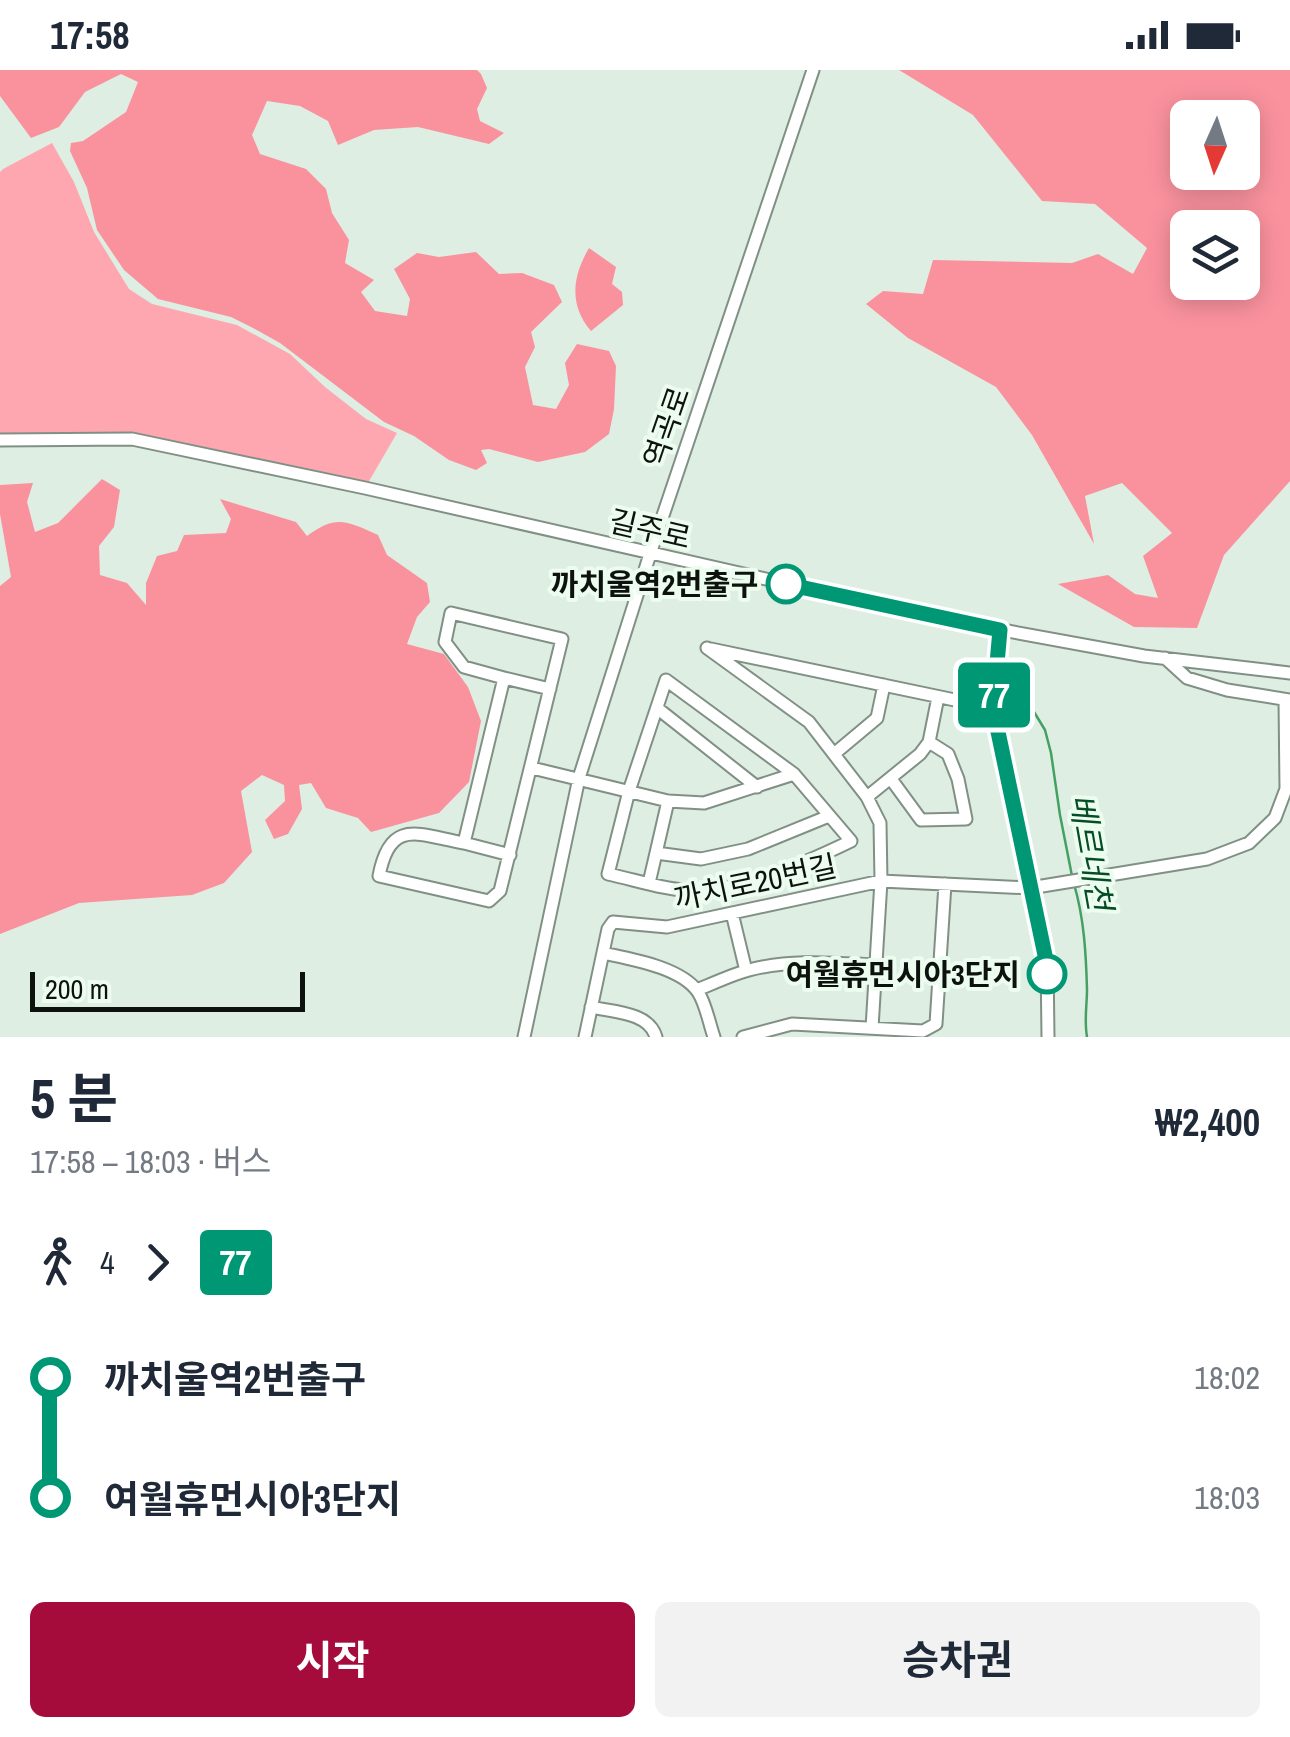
<!DOCTYPE html>
<html lang="ko">
<meta charset="utf-8">
<style>
:root{--surface:#fff;--page:#f2f2f3;--text:#1f2937;--muted:#747a83;--accent:#a60c3b}
body{margin:0;font-family:"Archivo Narrow","Noto Sans KR",sans-serif;background:var(--page);color:var(--text);height:100vh;display:flex;flex-direction:column;font-size:38px;white-space:nowrap}
*{box-sizing:border-box;margin:0}
p{font-size:32px;color:var(--muted)}
.icon{flex:none;width:55px;height:55px;fill:none;stroke:currentColor;stroke-width:2;stroke-linecap:round;stroke-linejoin:round}
.map{position:relative;height:967px;overflow:hidden}
.drawer{display:flex;flex-direction:column;background:var(--surface);flex:1}
.drawer>*{flex:none}
.badge{padding:0 20px;border-radius:8px;font-size:35px;line-height:65px}
.needle{width:65px;rotate:183deg}
.tools{position:absolute;left:1170px;top:30px;display:grid;gap:20px}
.tools a{display:grid;place-items:center;width:90px;height:90px;border-radius:15px;background:var(--surface);box-shadow:0 5px 25px #0003;font-size:50px}
.scale{position:absolute;left:30px;bottom:25px;width:275px;box-sizing:border-box;padding-left:10px;border:5px solid #0d120e;border-top:0;font-size:28px;line-height:35px;white-space:nowrap;color:#0d120e;-webkit-text-stroke:8px #ecfcef;paint-order:stroke}
.map>.badge{position:absolute;translate:-50% -50%;box-shadow:0 0 0 5px #fff}
.legs{display:flex;align-items:center;gap:15px;height:110px;padding:0 30px;font-size:32px}
.legs p{margin-inline-start:auto}
.head{display:flex;align-items:center;justify-content:space-between;height:170px;padding:0 30px}
h1{font-size:55px;font-weight:700;line-height:75px}
.action{display:flex;gap:20px;margin-top:auto;padding:20px 30px}
.action a{flex:1;height:115px;border-radius:15px;background:var(--accent);color:#fff;font-size:40px;font-weight:700;line-height:115px;text-align:center}
.action a+a{background:var(--page);color:var(--text)}
ul{padding:0 30px;list-style:none}
li{display:flex;align-items:center;gap:35px;height:120px;font-size:38px}
li i{display:grid;place-items:center;width:15px;height:100%;margin:0 12px;background:currentColor}
li i::after{content:'';width:25px;height:25px;margin:-12px;border:8px solid;border-radius:50%;background:var(--surface)}
li p{margin-inline-start:auto}
li:first-child i{background:linear-gradient(#0000 50%,currentColor 0)}
li:last-child i{background:linear-gradient(currentColor 50%,#0000 0)}
.status{display:flex;justify-content:space-between;align-items:center;height:70px;padding:0 50px;background:var(--surface);direction:ltr}
.status svg{height:28px;fill:currentColor}
.map>svg:first-child{display:block}
.green{fill:#ffa7b0}
.forest{fill:#fa929e;fill-rule:evenodd}
.lines{fill:none;stroke-linecap:round;stroke-linejoin:round}
.stream{stroke:#45a064;stroke-width:2.5}
.minor-casing{stroke:#819085;stroke-width:15}
.minor{stroke:#fff;stroke-width:11}
.line-1-casing{stroke:#fff;stroke-width:22}
.line-1{stroke:#009775;stroke-width:15}
.stop-1-dot{fill:#fff;stroke:#009775;stroke-width:5}
.labels{text-anchor:middle;dominant-baseline:central;stroke-width:8;stroke-linejoin:round;paint-order:stroke}
.street-label{font-size:30px;fill:#0d120e;stroke:#ecfcef}
.stop-label{font-size:30px;font-weight:bold;fill:#0d120e;stroke:#ecfcef;text-anchor:end}
.water-label{font-size:32px;font-style:italic;fill:#054d25;stroke:#ecfcef}
</style>
<div class="status"><b>17:58</b><svg viewBox="0 0 49 12"><path d="M0 12V9h3v3zM5 12V6h3v6zM10 12V3h3v9zM15 12V0h3v12zM26 1h20v11H26zM47 4h2v5h-2z"/></svg></div>
<div class="map">
<svg width="1290" height="967" viewBox="0 0 1290 967">
<rect width="100%" height="100%" fill="#deeee2"/>
<path class="green" d="M52 73 74 112 94 162 129 219 152 234 237 255 290 284 325 317 366 349 397 363 365 418 132 369 0 370V102L3 99Z"/>
<path class="forest" d="M0 0H477L481 4 487 18 477 39 480 51 504 63 489 74 418 57 374 60 338 75 328 51 300 36 267 31 252 65 260 84 306 99 326 119 332 143 349 170 345 193 374 210 361 222 375 241 407 246 410 229 394 199 417 183 439 187 476 182 499 204 522 203 554 215 562 232 531 262 535 277 525 297 533 335 556 339 569 315 565 293 577 274 609 281 616 296 614 339 609 364 585 382 538 392 489 379 481 380 487 393 476 400 449 390 414 366 384 352 280 273 253 258 231 247 158 229 124 200 97 160 87 118 70 81 71 73 83 71 126 42 138 12 121 4 85 22 59 57 31 68 0 26Z
M899 0H1290V411L1224 485 1197 558 1134 557 1058 514 1108 505 1135 524 1158 528 1143 486 1172 463 1122 413 1085 426 1094 474 1032 365 996 317 908 268 866 234 883 221 923 224 933 190 1072 193 1098 184 1133 204 1147 178 1095 134 1042 131 973 45ZM1188 48H1242V102H1188ZM1188 158H1242V212H1188Z
M589 178 616 197 612 214 622 222 623 235 591 261C569 235 572 207 589 178Z
M102 409 120 420 114 457 99 476 100 505 127 513 146 535V513L157 486 177 481 184 465 226 463 231 449 220 429 296 452 307 466C336 444 347 451 378 465L387 485 427 513 430 532 417 547 407 574 444 584 468 617 481 651 469 712 439 743 371 762 358 748 326 738 311 713 299 715 302 739 288 764 274 769 265 750 285 731 284 715 262 705 241 721 252 782 224 813 192 825 79 833 0 864V516L11 507 0 444V415L33 413 27 432 35 462 58 453Z"/>
<g class="lines">
<path class="stream" d="M1026 610 1028 632 1045 660 1051 683 1060 745 1072 806
M1074 814C1084 848 1086 883 1087 919 1087 936 1084 950 1087 967"/>
<g class="minor-casing">
<path id="minor" d="M0 370 132 369 365 418 942 549 1144 586 1290 603
M451 543 562 569 500 821 489 831 379 806C390 747 419 765 464 773L504 608 464 597 445 572Z
M999 559 993 638 1047 890 1048 967
M707 578 809 652 867 727 880 753 881 811 872 958
M711 579 993 638
M1165 588 1187 608 1227 620 1290 630
M504 608 550 619
M666 610 794 704 851 771C808 792 742 821 693 821 665 820 636 810 608 804L629 721Z
M657 638 757 717
M834 684 877 648 884 615
M532 698 668 731 704 733 794 704
M891 709 921 750 966 749 958 709 948 684 929 672
M867 727 920 684 929 672 938 627
M668 731 656 783 701 789 748 779 829 746
M464 773 510 785
M649 813 656 783
M732 843 746 901
M603 883C630 889 681 897 698 922 706 934 709 953 714 967
M697 920C714 913 731 905 749 900 791 889 833 893 875 895
M591 937C613 942 649 942 656 967
M524 967 579 708 650 484 813 0
M585 967 608 859 613 852 667 857 881 811 1030 818 1207 789 1249 773 1275 748 1286 719 1285 630
M743 967 792 954 923 961 936 954 945 814"/>
</g>
<use href="#minor" class="minor"/>
</g>
<g class="lines">
<g class="line-1-casing">
<path id="line-1" d="M786 514 1000 560 993 638 1046 890 1047 904"/>
</g>
<use href="#line-1" class="line-1"/>
</g>
<g class="stop-1-dot">
<circle cx="786" cy="514" r="18"/>
<circle cx="1047" cy="904" r="18"/>
</g>
<g class="labels">
<g class="street-label">
<text transform="translate(666 357) rotate(-71)">역곡로</text>
<text transform="translate(650 459) rotate(13)">길주로</text>
<text transform="translate(755 812) rotate(-12)">까치로20번길</text>
</g>
<g class="stop-label">
<text x="758" y="514">까치울역2번출구</text>
<text x="1020" y="904">여월휴먼시아3단지</text>
</g>
<g class="water-label">
<text transform="translate(1091 782) rotate(80)">베르네천</text>
</g>
</g>
</svg>
<div class="tools">
<a><svg class="needle" viewBox="-14 -14 28 28"><path d="M0-13l5 13h-10z" fill="#e53935"/><path d="M0 13l5-13h-10z" fill="#747a83"/></svg></a>
<a><svg class="icon" aria-label="layers" viewBox="0 0 24 24"><path d="M12 4l9 5-9 5-9-5zM3 14l9 5 9-5"/></svg></a>
</div>
<div class="scale">200 m</div>
<b class="badge" style="left:994px;top:625px;background:#009775;color:#fff">77</b>
</div>
<section class="drawer">
<div class="head"><div><h1>5 분</h1><p>17:58 – 18:03 · 버스</p></div><b>₩2,400</b></div>
<div class="legs"><svg class="icon" aria-label="walk" viewBox="0 0 24 24"><circle cx="13" cy="4" r="2"/><path d="M13 8l-2 6 4 7M11 14l-3 7M7 12l3-4h3l4 4"/></svg>4<svg class="icon" aria-label="forward" viewBox="0 0 24 24"><path d="M9 5l7 7-7 7"/></svg><b class="badge" style="background:#009775;color:#fff">77</b></div>
<ul>
<li><i style="color:#009775"></i><b>까치울역2번출구</b><p>18:02</p></li>
<li><i style="color:#009775"></i><b>여월휴먼시아3단지</b><p>18:03</p></li>
</ul>
<div class="action"><a>시작</a><a>승차권</a></div>
</section>
